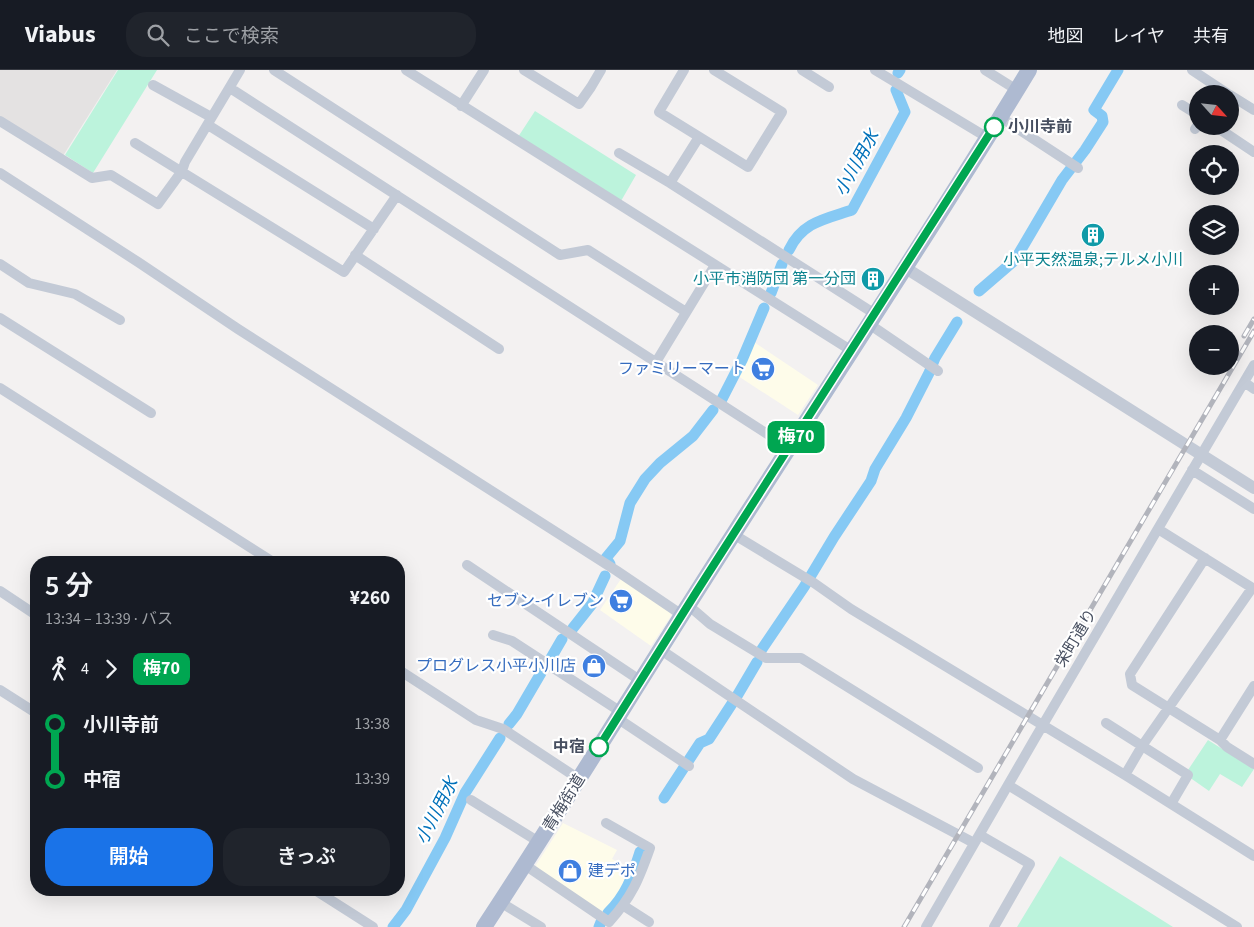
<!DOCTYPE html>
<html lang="ja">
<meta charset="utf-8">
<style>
:root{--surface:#171b24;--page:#20242c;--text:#f1f3f6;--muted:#9ea1a6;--line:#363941;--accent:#1a73e8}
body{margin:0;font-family:"Source Sans 3","Noto Sans JP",sans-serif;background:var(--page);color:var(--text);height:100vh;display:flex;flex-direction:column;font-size:19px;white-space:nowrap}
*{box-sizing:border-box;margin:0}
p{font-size:16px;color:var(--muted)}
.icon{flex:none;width:28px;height:28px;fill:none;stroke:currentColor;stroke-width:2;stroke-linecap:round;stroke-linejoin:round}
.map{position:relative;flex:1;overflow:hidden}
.panel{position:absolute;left:30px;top:486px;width:375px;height:340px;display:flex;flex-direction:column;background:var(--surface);border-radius:20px;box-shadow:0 5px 20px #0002}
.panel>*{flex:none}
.badge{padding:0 10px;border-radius:8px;font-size:18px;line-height:32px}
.needle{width:32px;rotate:117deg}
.fabs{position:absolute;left:1189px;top:15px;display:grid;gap:10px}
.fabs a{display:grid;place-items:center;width:50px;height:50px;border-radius:50%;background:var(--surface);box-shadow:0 5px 20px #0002;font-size:25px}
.map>.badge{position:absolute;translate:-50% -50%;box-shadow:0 0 0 2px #fff}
.legs{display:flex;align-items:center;gap:8px;height:55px;padding:0 15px;font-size:16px}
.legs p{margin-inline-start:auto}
.overview{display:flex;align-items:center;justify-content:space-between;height:85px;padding:0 15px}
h1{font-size:28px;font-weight:600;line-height:38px}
.action{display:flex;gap:10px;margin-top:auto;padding:10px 15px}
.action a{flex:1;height:58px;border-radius:20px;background:var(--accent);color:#fff;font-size:20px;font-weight:600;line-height:58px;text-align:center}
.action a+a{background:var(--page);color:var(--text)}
ul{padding:0 15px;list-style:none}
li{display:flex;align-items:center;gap:18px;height:55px;font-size:19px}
li i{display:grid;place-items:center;width:8px;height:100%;margin:0 6px;background:currentColor}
li i::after{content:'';width:12px;height:12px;margin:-6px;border:4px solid;border-radius:50%;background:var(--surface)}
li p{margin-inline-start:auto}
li:first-child i{background:linear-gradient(#0000 50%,currentColor 0)}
li:last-child i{background:linear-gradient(currentColor 50%,#0000 0)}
header{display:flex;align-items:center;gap:30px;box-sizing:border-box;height:70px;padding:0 25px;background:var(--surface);border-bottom:1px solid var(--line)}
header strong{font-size:24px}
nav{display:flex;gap:28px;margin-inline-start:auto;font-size:18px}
.search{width:350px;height:45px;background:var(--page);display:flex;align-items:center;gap:12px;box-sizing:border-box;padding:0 18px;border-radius:20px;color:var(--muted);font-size:19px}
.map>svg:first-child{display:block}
.commercial{fill:#fefcea}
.education{fill:#e4e2e2}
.green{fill:#bcf3dc}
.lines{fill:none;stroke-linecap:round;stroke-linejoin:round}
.canal{stroke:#86c9f4;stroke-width:11}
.minor{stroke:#c3cad6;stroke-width:10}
.tertiary{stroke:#c3cad6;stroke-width:12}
.primary{stroke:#aebad1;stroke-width:16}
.rail-casing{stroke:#b2b4bc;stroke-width:5}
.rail{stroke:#fff;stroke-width:3;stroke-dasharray:9;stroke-linecap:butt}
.line-1-casing{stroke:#fff;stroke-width:11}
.line-1{stroke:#00a651;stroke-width:8}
.stop-1-dot{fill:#fff;stroke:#00a651;stroke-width:2.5}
.labels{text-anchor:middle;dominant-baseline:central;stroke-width:4.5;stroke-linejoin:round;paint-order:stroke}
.stop-label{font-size:16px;font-weight:bold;fill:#474f60;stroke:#fff;text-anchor:start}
.culture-label{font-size:16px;fill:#0d838f;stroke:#fff}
.shop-label{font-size:16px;fill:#366cbe;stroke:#fff;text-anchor:end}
.street-label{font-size:16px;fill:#474f60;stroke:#fff}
.water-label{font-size:18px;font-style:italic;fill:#0071ba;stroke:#fff}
</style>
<header>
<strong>Viabus</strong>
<div class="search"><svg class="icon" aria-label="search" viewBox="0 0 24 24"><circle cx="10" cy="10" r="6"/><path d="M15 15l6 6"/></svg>ここで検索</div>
<nav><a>地図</a><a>レイヤ</a><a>共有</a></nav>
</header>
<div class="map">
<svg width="1254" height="857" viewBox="0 0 1254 857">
<rect width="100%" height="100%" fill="#f3f1f1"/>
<path class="commercial" d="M754 272 818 315 798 345 738 306Z
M621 509 670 541 671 546 651 576 600 540Z
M563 753 617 780 612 789 632 799 628 811 618 828 605 844 538 802 536 795Z"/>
<path class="education" d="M0 0H117L61 89 0 51Z"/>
<path class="green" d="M118 0H157L93 103 65 85Z
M535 41 636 105 621 131 518 67Z
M1208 670 1254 699 1242 717 1220 704 1209 721 1189 707 1188 700Z
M1060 786 1173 857H1017Z"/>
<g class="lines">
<path class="canal" d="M898 3 900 0
M789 180C802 152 825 149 852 140L905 42 896 20
M979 221 1015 190 1062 110 1085 80 1103 52 1102 46 1094 40 1118 0
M771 223 782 194
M722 329 742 290 764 238
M610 494 606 488 620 471 630 433 645 409 660 393 693 366 713 340
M573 558 592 534 605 506
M762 579 804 517 834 467 871 411 875 399 906 348 929 303 935 288 957 252
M551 588 562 569
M509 654 517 644 541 603
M664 728 700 673 709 669 737 626 757 592
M608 843C627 824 632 807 640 782
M393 857 406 840 445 768 465 723 500 668
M599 857 601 852"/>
<path class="minor" d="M274 0 560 185 588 180 686 242
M406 0 852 281
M524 0 579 34 591 17 601 0
M684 0 659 42 748 97 782 42 714 0
M802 0 829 17
M875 0 988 68
M985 0 1017 20
M1192 0 1228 24
M153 15 211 47
M230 18 789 378
M1230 25 1254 40
M1182 35 1198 45
M461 36 484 0
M1000 47 1078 98
M0 51 92 108 111 105 158 134 182 101 185 92 240 0
M208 55 374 159
M1215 56 1254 82
M1195 59 1198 55
M135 73 344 202 397 125
M619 83 670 113 875 244
M0 103 138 192 238 259 617 501 682 545
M670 113 699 67
M355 185 499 279
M0 194 29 213 75 224 120 250
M0 248 151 343
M869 254 938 301
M656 292 715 195
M1244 312 1254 319
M0 318 273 492
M1192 400 1254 439
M1158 459 1254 519
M733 464 814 513 851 539 1125 705 1254 786
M1205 488 1130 604 1132 615 1220 670 1227 677 1254 694
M467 495 641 611
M0 521 36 545
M688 535 710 554 766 588H801L978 698
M493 565 512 571 621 642
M661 580 853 709 974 773
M399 600 476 650 503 659 579 709
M0 620 36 643
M617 648 689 696
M1106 653 1188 705 1171 734
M1220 670 1254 616
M1125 705 1142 676 1252 518
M1008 715 1237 857
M471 730 539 772
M980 765 1030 794 994 857
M525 795 609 852C632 827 639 809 650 778L606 753
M315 820 373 857
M500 832 541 857
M624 836 649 852
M926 857 1034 670 1254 295"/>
<path class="tertiary" d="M904 197 1254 418"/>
<path class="primary" d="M484 857C569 728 649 595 733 465 832 310 934 157 1029 0"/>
<g class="rail-casing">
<path id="rail" d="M1244 266 1254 249
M904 857 1254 261"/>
</g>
<use href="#rail" class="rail"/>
</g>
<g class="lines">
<g class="line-1-casing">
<path id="line-1" d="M599 677 697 521 994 57"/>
</g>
<use href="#line-1" class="line-1"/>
</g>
<defs>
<g id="building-disc" transform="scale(1.25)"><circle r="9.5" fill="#0f9aa8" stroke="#fff"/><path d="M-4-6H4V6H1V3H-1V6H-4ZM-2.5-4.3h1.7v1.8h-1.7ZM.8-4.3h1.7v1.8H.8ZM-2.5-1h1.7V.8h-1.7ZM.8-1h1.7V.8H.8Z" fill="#fff"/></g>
<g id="supermarket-disc" transform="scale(1.25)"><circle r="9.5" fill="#3f7fe0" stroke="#fff"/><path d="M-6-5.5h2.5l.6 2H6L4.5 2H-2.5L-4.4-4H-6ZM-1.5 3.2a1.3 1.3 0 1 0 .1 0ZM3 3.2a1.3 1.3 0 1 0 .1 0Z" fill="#fff"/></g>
<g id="shop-disc" transform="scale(1.25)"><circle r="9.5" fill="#3f7fe0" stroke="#fff"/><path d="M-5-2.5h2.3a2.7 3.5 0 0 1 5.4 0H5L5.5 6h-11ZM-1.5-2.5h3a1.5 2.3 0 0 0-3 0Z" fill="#fff"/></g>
</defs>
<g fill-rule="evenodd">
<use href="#building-disc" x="1093" y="165"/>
<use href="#building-disc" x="873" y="209"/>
<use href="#supermarket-disc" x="763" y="299"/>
<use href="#supermarket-disc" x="621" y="531"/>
<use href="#shop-disc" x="594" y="596"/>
<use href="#shop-disc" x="570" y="801"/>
</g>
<g class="stop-1-dot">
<circle cx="994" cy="57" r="9"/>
<circle cx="599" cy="677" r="9"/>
</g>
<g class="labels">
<g class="stop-label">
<text x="1008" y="57">小川寺前</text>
<text x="585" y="677" text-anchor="end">中宿</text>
</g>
<g class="culture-label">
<text x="1093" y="190">小平天然温泉;テルメ小川</text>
<text x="856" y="209" text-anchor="end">小平市消防団 第一分団</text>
</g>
<g class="shop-label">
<text x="746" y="299">ファミリーマート</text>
<text x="604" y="531">セブン-イレブン</text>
<text x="576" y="596">プログレス小平小川店</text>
<text x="588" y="801" text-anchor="start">建デポ</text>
</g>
<g class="street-label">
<text transform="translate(1076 568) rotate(-59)">栄町通り</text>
<text transform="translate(564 733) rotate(-58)">青梅街道</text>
</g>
<g class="water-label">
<text transform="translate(857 93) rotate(-61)">小川用水</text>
<text transform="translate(437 741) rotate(-63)">小川用水</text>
</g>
</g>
</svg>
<div class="fabs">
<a><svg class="needle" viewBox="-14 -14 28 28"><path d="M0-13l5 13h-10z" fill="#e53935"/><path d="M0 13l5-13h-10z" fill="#9ea1a6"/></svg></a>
<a><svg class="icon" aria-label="locate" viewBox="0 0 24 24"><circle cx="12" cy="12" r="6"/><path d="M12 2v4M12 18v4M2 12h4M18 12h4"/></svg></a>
<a><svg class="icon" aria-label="layers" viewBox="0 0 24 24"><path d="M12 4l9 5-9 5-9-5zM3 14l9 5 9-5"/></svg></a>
<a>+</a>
<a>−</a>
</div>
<b class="badge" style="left:796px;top:367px;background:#00a651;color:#fff">梅70</b>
<section class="panel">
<div class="overview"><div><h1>5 分</h1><p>13:34 – 13:39 · バス</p></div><b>¥260</b></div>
<div class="legs"><svg class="icon" aria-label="walk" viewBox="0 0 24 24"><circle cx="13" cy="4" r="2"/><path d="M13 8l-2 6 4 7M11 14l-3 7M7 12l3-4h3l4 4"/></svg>4<svg class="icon" aria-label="forward" viewBox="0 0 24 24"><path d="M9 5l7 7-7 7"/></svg><b class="badge" style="background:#00a651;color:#fff">梅70</b></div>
<ul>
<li><i style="color:#00a651"></i><b>小川寺前</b><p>13:38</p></li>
<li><i style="color:#00a651"></i><b>中宿</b><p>13:39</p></li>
</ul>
<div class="action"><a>開始</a><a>きっぷ</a></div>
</section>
</div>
